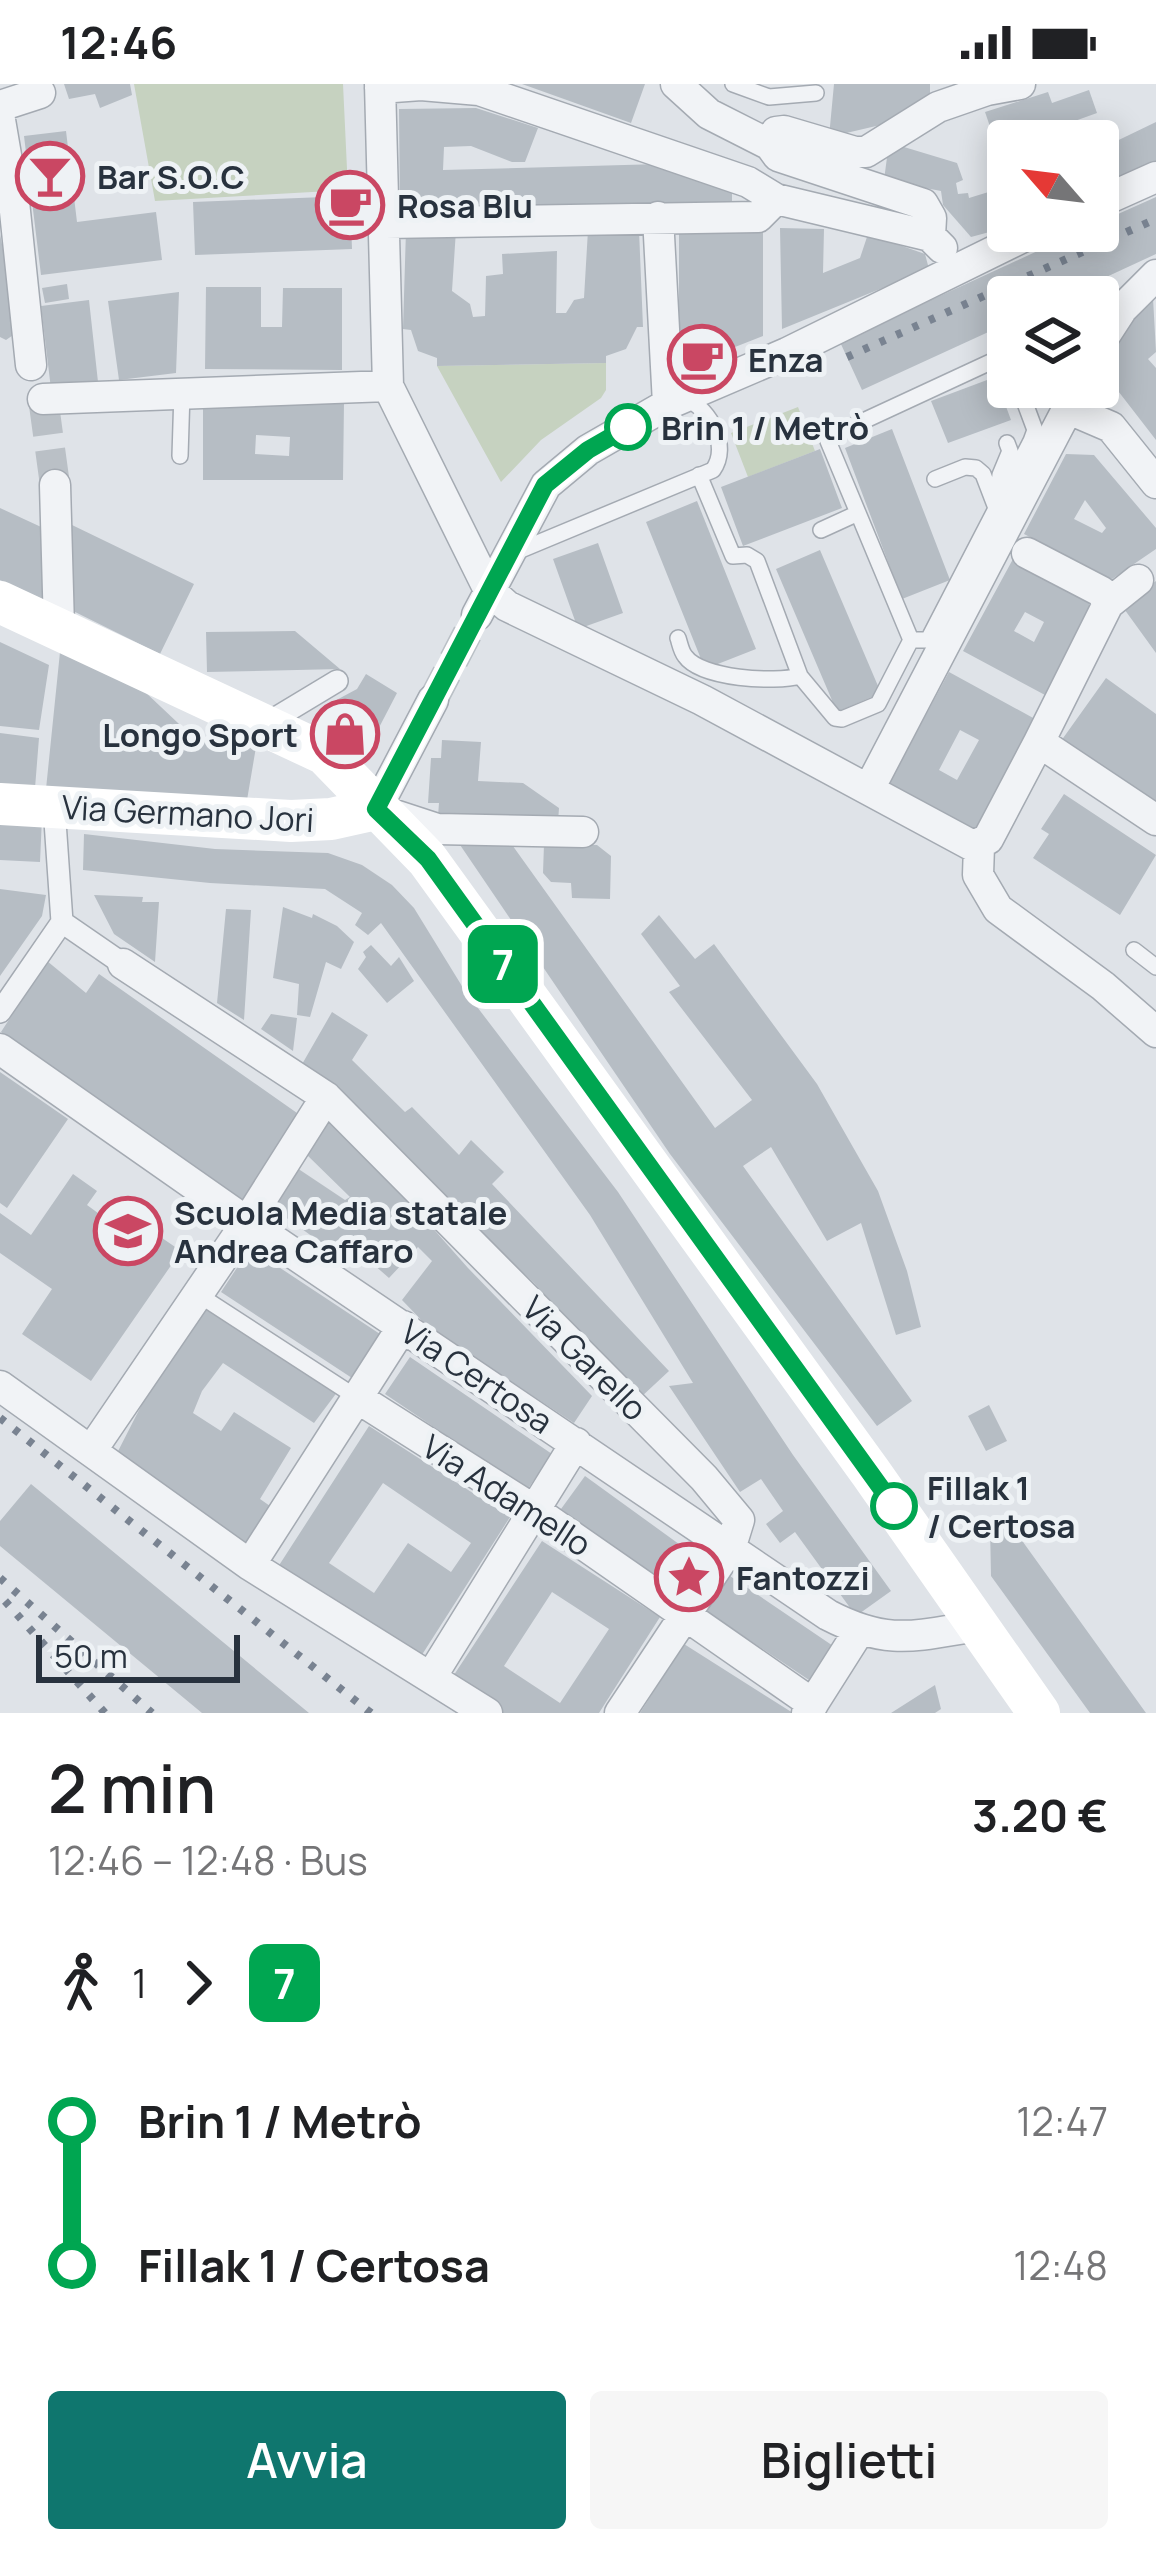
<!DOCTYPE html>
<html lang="it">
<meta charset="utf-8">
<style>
:root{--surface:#fff;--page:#f6f6f6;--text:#202124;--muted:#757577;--accent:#0f766e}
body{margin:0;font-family:Manrope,sans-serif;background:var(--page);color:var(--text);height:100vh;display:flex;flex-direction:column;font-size:45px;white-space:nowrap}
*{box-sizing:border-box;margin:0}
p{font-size:39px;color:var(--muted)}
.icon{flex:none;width:66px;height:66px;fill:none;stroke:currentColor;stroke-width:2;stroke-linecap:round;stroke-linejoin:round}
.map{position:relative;height:1629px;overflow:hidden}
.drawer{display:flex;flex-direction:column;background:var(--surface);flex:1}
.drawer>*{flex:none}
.badge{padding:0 24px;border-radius:18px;font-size:42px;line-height:78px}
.needle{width:78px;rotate:298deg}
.buttons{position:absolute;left:987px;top:36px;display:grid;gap:24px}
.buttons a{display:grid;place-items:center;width:132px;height:132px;border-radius:12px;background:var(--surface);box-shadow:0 6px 30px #0003;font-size:60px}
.scale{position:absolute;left:36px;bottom:30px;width:204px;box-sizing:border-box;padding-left:12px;border:6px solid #28323e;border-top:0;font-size:33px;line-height:42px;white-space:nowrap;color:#28323e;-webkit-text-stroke:9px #eef2f5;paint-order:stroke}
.map>.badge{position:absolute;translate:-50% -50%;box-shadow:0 0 0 6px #fff}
.legs{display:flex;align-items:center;gap:18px;height:132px;padding:0 48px;font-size:39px}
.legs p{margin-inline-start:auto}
.head{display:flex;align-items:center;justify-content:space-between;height:204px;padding:0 48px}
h1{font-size:66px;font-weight:600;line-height:90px}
.primary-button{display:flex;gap:24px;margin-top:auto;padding:24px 48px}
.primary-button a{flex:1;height:138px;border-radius:12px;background:var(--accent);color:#fff;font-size:48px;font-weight:600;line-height:138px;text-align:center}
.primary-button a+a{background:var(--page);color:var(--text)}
ul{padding:0 48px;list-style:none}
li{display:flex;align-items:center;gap:42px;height:144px;font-size:45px}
li i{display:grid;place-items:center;width:18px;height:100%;margin:0 15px;background:currentColor}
li i::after{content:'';width:30px;height:30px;margin:-15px;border:9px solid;border-radius:50%;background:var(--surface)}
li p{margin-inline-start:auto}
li:first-child i{background:linear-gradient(#0000 50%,currentColor 0)}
li:last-child i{background:linear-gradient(currentColor 50%,#0000 0)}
.status{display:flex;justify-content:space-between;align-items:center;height:84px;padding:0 60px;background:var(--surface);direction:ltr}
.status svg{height:33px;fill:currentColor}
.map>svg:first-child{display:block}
.green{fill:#c6d2c0}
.building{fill:#b6bdc4;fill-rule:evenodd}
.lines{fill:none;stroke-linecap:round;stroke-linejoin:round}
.minor-tunnel{stroke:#bac0c6;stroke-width:30;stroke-dasharray:30 15;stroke-linecap:butt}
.service-casing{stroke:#a4aab2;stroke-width:18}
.pedestrian-casing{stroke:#a4aab2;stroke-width:24}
.minor-casing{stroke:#a4aab2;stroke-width:33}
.service{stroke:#f1f3f6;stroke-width:15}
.pedestrian{stroke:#f1f3f6;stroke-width:21}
.minor{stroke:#f1f3f6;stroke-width:30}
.secondary{stroke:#fff;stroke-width:42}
.rail{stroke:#798391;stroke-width:8;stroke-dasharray:6 12;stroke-linecap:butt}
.line-1-casing{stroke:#fff;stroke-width:27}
.line-1{stroke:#00a651;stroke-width:18}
.stop-1-dot{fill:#fff;stroke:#00a651;stroke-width:6}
.labels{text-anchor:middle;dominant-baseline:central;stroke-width:10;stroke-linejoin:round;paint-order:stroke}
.poi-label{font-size:33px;font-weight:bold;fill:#28323e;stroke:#eef2f5;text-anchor:start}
.stop-label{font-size:33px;font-weight:bold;fill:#28323e;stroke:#eef2f5;text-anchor:start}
.street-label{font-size:33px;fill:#28323e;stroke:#eef2f5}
</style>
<div class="status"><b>12:46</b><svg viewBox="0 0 49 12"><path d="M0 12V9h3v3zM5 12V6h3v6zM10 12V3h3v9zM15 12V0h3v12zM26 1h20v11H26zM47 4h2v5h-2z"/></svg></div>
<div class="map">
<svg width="1156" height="1629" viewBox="0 0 1156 1629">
<rect width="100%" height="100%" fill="#dfe3e8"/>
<path class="green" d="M134 0H343L348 106 155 117Z
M606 279V306L601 314 541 356 501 398 437 282Z
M798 323 815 367 748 393 731 349Z"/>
<path class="building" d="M64 0H130L132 11 100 24 95 10 69 15Z
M522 0H645L631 39Z
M834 0H930V9L889 39 829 53Z
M1089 6 1097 29 1047 47 1045 39 1029 44 1032 52 997 63 985 28 1048 8 1052 19Z
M476 24 538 44 525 78H512L471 62 444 63 443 86 660 80 732 106V125L400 129 399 25Z
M1156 38V81L1098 110V66Z
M66 47 77 138 156 128 162 176 41 191 24 52Z
M904 63 957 79 963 96 956 99 958 110 968 109 969 114 1008 102V143L971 153 943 121 941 107 884 96 888 66Z
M350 112 352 165 195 171 193 118Z
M1156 113V170L1063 213H1008V239L862 306 840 258 1081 147H1098V139Z
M679 143H763V252L679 285Z
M780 144 824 145 823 189 860 174 868 150 925 170 929 185 782 245Z
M406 146H456L452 207 470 220 473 233 485 232 486 192 503 190 502 170 557 167 556 229H566L574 216 584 214 588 146H639L643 243H637L626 265 606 272V279L437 282V274L418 267 411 246 403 245Z
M0 150 19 247 6 256 0 253Z
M67 200 69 215 45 219 42 204Z
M206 203H261V243H282L283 204H342V286L205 285Z
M179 208 176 289 119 296 108 217Z
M1153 214 1156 268 1148 275 1156 284V356L1098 281 1117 248Z
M89 216 98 298 51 305 41 222Z
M995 293 1011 336 948 359 931 317Z
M203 317 344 318 343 396H203ZM256 351 290 353 289 372 255 370Z
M892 345 950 496 902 515 845 364Z
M820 365 842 424 743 462 721 403Z
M1066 370 1094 371 1156 444V465L1112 495 1024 450ZM1085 416 1106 444 1102 449 1074 435Z
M697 417 756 565 705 585 646 438Z
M0 424 52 448 53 520 0 496Z
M72 441 194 500 160 570 67 524 64 445Z
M598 459 623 529 578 545 553 475Z
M820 466 881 609 837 628 776 485Z
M1013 475 1095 519 1045 611 963 567ZM1025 528 1044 538 1034 558 1014 547Z
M1156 497V569L1122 522Z
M295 547 340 585 207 588 206 548Z
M0 558 49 581 39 646 0 642Z
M60 568 143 606 196 656 256 663 246 722 46 705Z
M949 588 1035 635 974 748 888 701ZM960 646 979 656 957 696 939 686Z
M366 590 397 609 372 657 362 661 319 641 329 620 357 605Z
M1106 594 1156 630V724L1061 657Z
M0 649 39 654 35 704 0 702Z
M442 656 481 658 478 697 523 699 559 724 558 738 438 732 439 719H428L431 674H441Z
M1064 710 1156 771 1120 831 1033 774 1049 750 1041 745Z
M0 732 42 734 40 778 0 776Z
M84 750 215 765 328 769 362 781 392 801 414 824 465 907 618 1108 793 1371 891 1507 856 1532 795 1448 780 1459 766 1440 783 1427 761 1395 740 1408 669 1302 693 1299 590 1131 381 839 368 851 355 841 362 829 325 805 210 799 83 786Z
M456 755 510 758 715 1044 752 1016 669 908 680 902 641 850 659 831 695 875 714 860 817 1000 878 1107 907 1187 921 1243 896 1251 861 1139 827 1157 771 1063 743 1082 912 1317 877 1342 670 1070Z
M544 760 597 761 611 772 610 815 572 814 571 799 551 798 543 789Z
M0 805 46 811 42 832 0 892Z
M94 811 143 813 142 818H159L155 878 114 850Z
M283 823 312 834 313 830 337 842 354 858 341 885 326 878 310 933 297 931 299 900 273 894Z
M226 825 251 826 244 936 217 919Z
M371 861 391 882 399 873 414 897 387 919 358 885 366 873 363 868Z
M47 877 86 909 99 890 297 1029 245 1121 1 948Z
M332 928 368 951 352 976 405 1028 412 1023 459 1071 471 1056 504 1088 492 1100 669 1287 640 1314 534 1199 301 982Z
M271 930 297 934 293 967 261 945Z
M0 988 68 1035 7 1124 0 1119Z
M331 1029 468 1184 592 1312 574 1339 428 1243 402 1216 432 1177 418 1163 389 1194 349 1159 338 1171 270 1122 294 1082 345 1116 350 1113 306 1070Z
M73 1090 97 1107 87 1121 102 1132 111 1119 181 1167 91 1297 22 1250 52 1205 0 1169V1129L31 1151Z
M250 1164 380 1250 352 1294 221 1208Z
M205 1224 338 1307 314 1339 223 1279 202 1307 193 1329 221 1347 234 1328 291 1364 260 1415 270 1422 246 1460 113 1377 161 1283Z
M410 1273 552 1370 527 1406 385 1310Z
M989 1321 1007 1357 986 1367 968 1332Z
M369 1342 510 1433 418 1577 276 1486ZM383 1399 471 1459 451 1488 408 1459 374 1509 329 1479Z
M585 1392 701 1476 677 1510 561 1425Z
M31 1400 309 1629H202L0 1462V1437Z
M1005 1433 1146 1629H1090L991 1492 990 1442Z
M542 1457 660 1533 599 1629H501L450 1597ZM552 1508 609 1545 560 1619 504 1582Z
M727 1490 842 1568 818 1602 703 1525Z
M684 1560 793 1629H640Z
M935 1601 941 1625 935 1629H891Z"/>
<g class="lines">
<path class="minor-tunnel" d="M44 321 55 401
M433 616 477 531"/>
<g class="service-casing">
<path id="service" d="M733 0 769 13 816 9
M180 372 182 308
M699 391 733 472 747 471 757 477 800 592 835 634 842 635 878 620 911 556
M935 395 965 383 976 384 983 390 996 424
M997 415 1000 391 1010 367 1007 359
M821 446 856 430
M516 468 713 386C730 362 710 326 687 315
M678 554C680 560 681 567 685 572 701 595 775 599 800 592
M911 556 828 357 831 352 997 275 1008 279
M911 556H928L1031 357 1035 346 1019 303
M1134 866 1156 883
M196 1209 356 1313"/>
</g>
<g class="pedestrian-casing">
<path id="pedestrian" d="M264 641 337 597
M62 838 123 880
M0 928 62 838 54 723"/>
</g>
<g class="minor-casing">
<path id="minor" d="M380 0 388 302 489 506 507 522 702 616 973 762 988 755 1039 658 1156 736
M676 0 709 30 770 61 778 72 923 120 931 134 930 152 942 164
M380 4 421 1 479 6 748 98 776 115 930 152
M0 22 40 9
M0 36 14 118 31 281
M770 61 776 48 784 47 855 68H866L938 23 987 6 1020 0
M1098 119 1156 93
M658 133 668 320
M386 139 758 133 776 115
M1098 262 1122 225 1156 191
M43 315 388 302
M1069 325 1111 343 1156 399
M55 401 59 543
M1027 469 1102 508 1108 520 1039 658
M1108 520 1138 496
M477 531 546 401 588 366 668 320 787 269 1035 147
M433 616 376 725 437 745 583 748
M870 703 1079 303
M979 762 978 791 998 825 1103 902 1156 948
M123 880 326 1013 704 1394 739 1436 731 1462 620 1629
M0 965 247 1138 828 1531C888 1562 914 1552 977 1542
M0 1302 250 1481 487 1629
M356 1313 534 1426 813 1620
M91 1367 247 1138 326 1013
M250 1481 403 1242
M431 1593 576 1359
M807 1629 859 1547"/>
</g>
<use href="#service" class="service"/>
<use href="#pedestrian" class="pedestrian"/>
<use href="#minor" class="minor"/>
<path class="secondary" d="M0 518 325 670 427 775 871 1389 1039 1629
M0 720 291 737 331 735 376 725"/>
<path class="rail" d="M847 273 1156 135
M0 1334 371 1629
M0 1494 152 1629
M5 1517 105 1629"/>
</g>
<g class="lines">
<g class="line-1-casing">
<path id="line-1" d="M628 343 588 366 545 401 376 725 428 775 894 1422"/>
</g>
<use href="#line-1" class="line-1"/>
</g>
<defs>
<g id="bar-ring" transform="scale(3.45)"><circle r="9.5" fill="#eef2f5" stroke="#ca4763" stroke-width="1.5"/><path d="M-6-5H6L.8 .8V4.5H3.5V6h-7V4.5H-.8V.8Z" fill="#ca4763"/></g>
<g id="cafe-ring" transform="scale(3.45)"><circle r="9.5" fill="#eef2f5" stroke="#ca4763" stroke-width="1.5"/><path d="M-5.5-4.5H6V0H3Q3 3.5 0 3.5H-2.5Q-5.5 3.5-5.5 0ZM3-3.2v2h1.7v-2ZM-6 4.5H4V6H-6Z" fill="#ca4763"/></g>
<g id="shop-ring" transform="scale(3.45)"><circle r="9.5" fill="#eef2f5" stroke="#ca4763" stroke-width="1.5"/><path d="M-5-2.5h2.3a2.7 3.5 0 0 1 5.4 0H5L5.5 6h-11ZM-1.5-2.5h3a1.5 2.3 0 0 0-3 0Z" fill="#ca4763"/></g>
<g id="school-ring" transform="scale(3.45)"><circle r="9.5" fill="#eef2f5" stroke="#ca4763" stroke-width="1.5"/><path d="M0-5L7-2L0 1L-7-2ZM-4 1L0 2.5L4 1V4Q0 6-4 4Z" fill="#ca4763"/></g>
<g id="sight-ring" transform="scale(3.45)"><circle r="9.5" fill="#eef2f5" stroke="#ca4763" stroke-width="1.5"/><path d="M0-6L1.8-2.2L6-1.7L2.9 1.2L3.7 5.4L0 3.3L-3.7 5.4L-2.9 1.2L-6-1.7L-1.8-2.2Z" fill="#ca4763"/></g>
</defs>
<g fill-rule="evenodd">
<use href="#bar-ring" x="50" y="92"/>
<use href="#cafe-ring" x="350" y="121"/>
<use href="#cafe-ring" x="702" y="275"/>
<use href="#shop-ring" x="345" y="650"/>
<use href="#school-ring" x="128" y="1147"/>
<use href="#sight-ring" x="689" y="1493"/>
</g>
<g class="stop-1-dot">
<circle cx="628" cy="343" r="21"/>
<circle cx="894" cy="1422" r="21"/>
</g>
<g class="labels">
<g class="poi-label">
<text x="97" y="92">Bar S.O.C</text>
<text x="397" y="121">Rosa Blu</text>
<text x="748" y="275">Enza</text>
<text x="298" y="650" text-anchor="end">Longo Sport</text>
<text x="174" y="1128">Scuola Media statale<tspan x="174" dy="38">Andrea Caffaro</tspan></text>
<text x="736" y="1493">Fantozzi</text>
</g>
<g class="stop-label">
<text x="661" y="343">Brin 1 / Metrò</text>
<text x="927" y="1403">Fillak 1<tspan x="927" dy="38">/ Certosa</tspan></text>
</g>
<g class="street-label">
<text transform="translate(188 729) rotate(3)">Via Germano Jori</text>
<text transform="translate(585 1274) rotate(45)">Via Garello</text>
<text transform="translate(477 1292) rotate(34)">Via Certosa</text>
<text transform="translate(507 1411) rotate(33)">Via Adamello</text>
</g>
</g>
</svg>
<div class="buttons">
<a><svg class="needle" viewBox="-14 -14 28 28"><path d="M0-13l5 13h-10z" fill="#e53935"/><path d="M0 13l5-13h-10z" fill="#757577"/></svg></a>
<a><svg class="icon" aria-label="layers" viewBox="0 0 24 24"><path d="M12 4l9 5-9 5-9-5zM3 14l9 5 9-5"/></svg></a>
</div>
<div class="scale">50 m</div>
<b class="badge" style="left:503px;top:880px;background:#00a651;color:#fff">7</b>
</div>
<section class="drawer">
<div class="head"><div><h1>2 min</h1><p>12:46 – 12:48 · Bus</p></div><b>3.20 €</b></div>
<div class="legs"><svg class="icon" aria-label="walk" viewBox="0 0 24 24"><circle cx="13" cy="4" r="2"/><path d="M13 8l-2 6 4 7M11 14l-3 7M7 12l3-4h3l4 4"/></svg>1<svg class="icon" aria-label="forward" viewBox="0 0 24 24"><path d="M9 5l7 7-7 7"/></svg><b class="badge" style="background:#00a651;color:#fff">7</b></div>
<ul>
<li><i style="color:#00a651"></i><b>Brin 1 / Metrò</b><p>12:47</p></li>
<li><i style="color:#00a651"></i><b>Fillak 1 / Certosa</b><p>12:48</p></li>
</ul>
<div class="primary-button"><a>Avvia</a><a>Biglietti</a></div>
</section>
